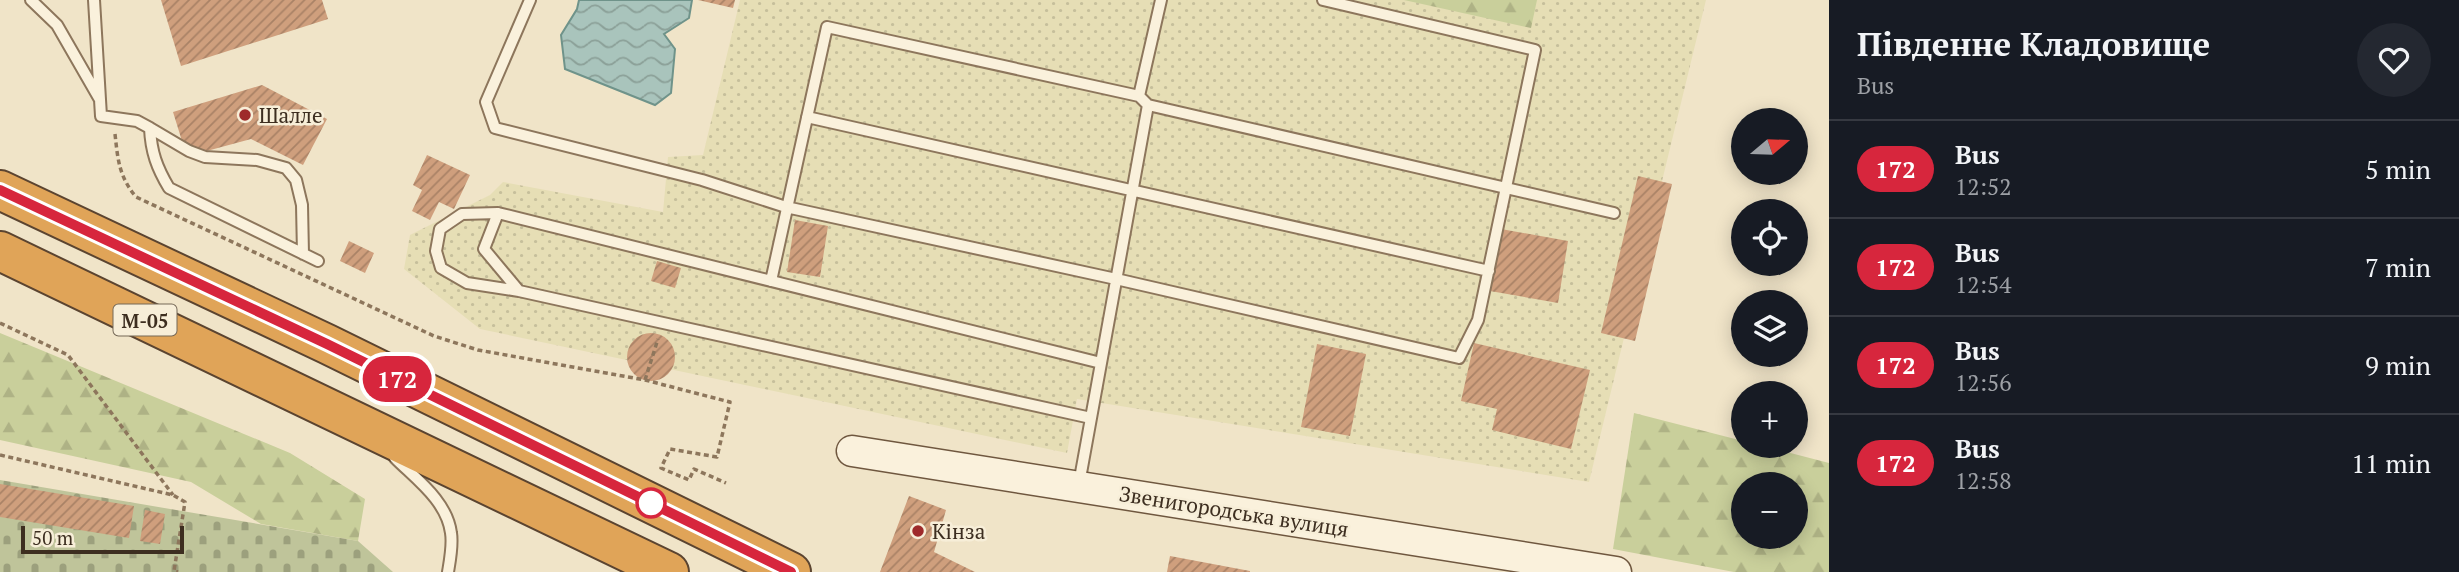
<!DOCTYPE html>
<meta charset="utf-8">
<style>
:root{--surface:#171b24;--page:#242831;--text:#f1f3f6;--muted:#9ea1a6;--line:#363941}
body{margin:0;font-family:"PT Serif",serif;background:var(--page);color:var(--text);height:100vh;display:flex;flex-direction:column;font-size:26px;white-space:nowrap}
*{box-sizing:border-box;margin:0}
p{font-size:23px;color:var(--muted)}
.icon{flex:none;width:38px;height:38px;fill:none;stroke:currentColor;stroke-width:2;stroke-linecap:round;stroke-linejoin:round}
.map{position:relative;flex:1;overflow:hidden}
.sheet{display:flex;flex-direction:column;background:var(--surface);width:630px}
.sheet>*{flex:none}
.badge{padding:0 14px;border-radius:23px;font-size:24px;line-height:46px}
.needle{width:46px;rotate:71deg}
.controls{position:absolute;left:1731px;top:108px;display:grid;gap:14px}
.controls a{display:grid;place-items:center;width:77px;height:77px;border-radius:50%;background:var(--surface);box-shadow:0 4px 18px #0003;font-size:35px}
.scale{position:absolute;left:21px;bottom:18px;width:163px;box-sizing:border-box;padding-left:7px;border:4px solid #3d2e20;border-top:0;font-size:19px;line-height:24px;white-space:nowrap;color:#3d2e20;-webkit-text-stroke:5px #f7eed8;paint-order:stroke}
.map>.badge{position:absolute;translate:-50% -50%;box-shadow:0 0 0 4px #fff}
.round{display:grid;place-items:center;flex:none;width:74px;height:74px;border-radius:37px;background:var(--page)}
.head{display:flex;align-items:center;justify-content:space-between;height:119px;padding:0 28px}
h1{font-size:33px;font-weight:600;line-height:52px}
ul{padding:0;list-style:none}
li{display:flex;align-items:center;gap:21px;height:98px;padding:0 28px;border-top:2px solid var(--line)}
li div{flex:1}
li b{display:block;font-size:26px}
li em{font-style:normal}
li .badge{min-width:77px;font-weight:700;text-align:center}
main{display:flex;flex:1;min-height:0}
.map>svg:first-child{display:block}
.farmland{fill:url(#farmland-dots)}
.forest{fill:url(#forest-firs);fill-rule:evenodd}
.cemetery{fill:url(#cemetery-stones)}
.water{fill:url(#water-waves);stroke:#6f938a;stroke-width:2}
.building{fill:url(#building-hatch)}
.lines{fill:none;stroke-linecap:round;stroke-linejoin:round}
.lane-casing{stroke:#8d765c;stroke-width:14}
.secondary-casing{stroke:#6f573f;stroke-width:33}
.highway-casing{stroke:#5b4430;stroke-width:42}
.path{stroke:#8d765c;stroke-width:3.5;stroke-dasharray:5 3.5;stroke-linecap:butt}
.lane{stroke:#faf1dc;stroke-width:10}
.secondary{stroke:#faf1dc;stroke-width:30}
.highway{stroke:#e0a458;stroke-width:38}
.line-casing{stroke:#fff;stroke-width:16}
.line{stroke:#d7263d;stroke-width:10}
.poi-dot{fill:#9e2a2b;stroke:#f7eed8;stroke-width:2.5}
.stop-dot{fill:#fff;stroke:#d7263d;stroke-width:3.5}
.labels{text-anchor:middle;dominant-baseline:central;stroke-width:5;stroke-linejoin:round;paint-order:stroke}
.shield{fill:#f7eed8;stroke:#756857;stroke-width:2}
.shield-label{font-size:19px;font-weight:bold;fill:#3d2e20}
.poi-label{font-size:21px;fill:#3d2e20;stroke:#f7eed8;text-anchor:start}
.street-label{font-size:21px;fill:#3d2e20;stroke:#f7eed8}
</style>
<main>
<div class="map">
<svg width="1829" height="572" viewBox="0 0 1829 572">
<defs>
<pattern id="farmland-dots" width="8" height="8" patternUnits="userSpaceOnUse" patternTransform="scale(1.75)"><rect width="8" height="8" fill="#e6deb5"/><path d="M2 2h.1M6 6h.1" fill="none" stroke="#c6bf9b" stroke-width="1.8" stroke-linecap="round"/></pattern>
<pattern id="forest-firs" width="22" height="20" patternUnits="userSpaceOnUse" patternTransform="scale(1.75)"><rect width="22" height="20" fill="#c9cf9b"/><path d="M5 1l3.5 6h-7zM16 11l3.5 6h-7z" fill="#aeb285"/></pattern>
<pattern id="cemetery-stones" width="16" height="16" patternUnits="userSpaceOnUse" patternTransform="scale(1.75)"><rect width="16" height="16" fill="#bfc49a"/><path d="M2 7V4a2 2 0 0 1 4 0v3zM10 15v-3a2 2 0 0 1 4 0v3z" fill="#9ca07d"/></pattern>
<pattern id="water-waves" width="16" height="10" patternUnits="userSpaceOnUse" patternTransform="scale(1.75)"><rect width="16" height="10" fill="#a9c4bc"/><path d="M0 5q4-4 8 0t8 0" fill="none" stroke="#8ba098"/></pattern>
<pattern id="building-hatch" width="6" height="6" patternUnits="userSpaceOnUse" patternTransform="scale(1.75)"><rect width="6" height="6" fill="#cf9f7d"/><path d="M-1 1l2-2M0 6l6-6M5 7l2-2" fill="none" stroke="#a98266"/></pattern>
</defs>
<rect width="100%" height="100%" fill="#f0e4c8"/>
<path class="farmland" d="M740 0H1706L1589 482 1077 399 1067 453 480 329 404 269 410 235 490 195 503 182 663 212 668 157 703 155Z"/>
<path class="forest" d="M1404 0H1537L1531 28Z
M0 333 290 453 365 499 358 541 261 524 191 482 0 440Z
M1634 413 1743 441V446H1763L1829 463V572H1734L1613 549ZM1743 485H1796V537H1743Z"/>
<path class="cemetery" d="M0 480 358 541 393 572H0Z"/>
<path class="water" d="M579 0H692L689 18 664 34 675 49 671 93 655 105 565 69 561 35 577 9Z"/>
<path class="building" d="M161 0H322L328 19 181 66Z
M698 0H735L733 8Z
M262 85 327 119 303 165 251 139 203 152 182 141 173 112Z
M427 155 470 175 454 209 439 202 430 220 412 211 422 190 413 185Z
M1638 176 1672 184 1635 341 1601 333Z
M795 220 828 226 820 277 787 272Z
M1501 229 1568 241 1558 303 1490 291Z
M349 241 374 253 365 273 340 261Z
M657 261 681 268 675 288 651 281Z
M627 357a24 24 0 1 1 48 0a24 24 0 1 1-48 0Z
M1474 343 1590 370 1571 449 1492 430 1497 409 1461 401Z
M1317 344 1366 354 1350 436 1301 427Z
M0 484 134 506 129 538 0 517Z
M909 496 946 510 934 552 975 572H880Z
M145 510 165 514 160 544 140 541Z
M1170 556 1250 571V572H1167Z"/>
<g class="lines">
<g class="lane-casing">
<path id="lane" d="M31 0 57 25 99 98
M94 0 101 116 137 121 150 128C151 152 157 168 169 188L318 261
M530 0 486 102 495 128 702 180 786 207 1116 279 1459 358 1478 320 1535 50 1323 0
M1139 96 1161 0
M807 117 1489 271
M150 128 189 151 205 157 257 160 286 168 296 180 302 205 303 254
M498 213 462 214 440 229 436 251 441 268 467 283 519 291
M771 281 827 27 1139 96 1148 105 1614 213
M1091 418 519 291 484 249 498 213 1101 363
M395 458C416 479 447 501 451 533 453 545 450 560 448 572
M1079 484 1148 105"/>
</g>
<g class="secondary-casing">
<path id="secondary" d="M852 451 1616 572"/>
</g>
<g class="highway-casing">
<path id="highway" d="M0 190 327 344 791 572
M0 251 669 572"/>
</g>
<path class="path" d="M115 134C118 161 119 176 136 197L434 336 478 350 645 380 730 402 717 457 670 449 661 468 689 480 694 469 726 483
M0 323 68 355 173 495
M645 380 658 339
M0 455 173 495 185 502 174 571 178 572"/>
<use href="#lane" class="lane"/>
<use href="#secondary" class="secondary"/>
<use href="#highway" class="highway"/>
</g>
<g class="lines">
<g class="line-casing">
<path id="line" d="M0 190 327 344 791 572"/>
</g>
<use href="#line" class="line"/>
</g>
<g class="poi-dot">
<circle cx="245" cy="115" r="7"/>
<circle cx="918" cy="531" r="7"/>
</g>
<circle class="stop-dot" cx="651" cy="503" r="14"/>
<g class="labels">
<rect class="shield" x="113.5" y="304.5" width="63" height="31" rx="5"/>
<g class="shield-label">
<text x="145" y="320">М-05</text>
</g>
<g class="poi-label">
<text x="259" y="115">Шалле</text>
<text x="932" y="531">Кінза</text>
</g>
<g class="street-label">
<text transform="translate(1234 511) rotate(9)">Звенигородська вулиця</text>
</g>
</g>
</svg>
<div class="controls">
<a><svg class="needle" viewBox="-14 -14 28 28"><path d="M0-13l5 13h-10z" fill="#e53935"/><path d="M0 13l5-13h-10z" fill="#9ea1a6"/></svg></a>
<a><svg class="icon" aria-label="locate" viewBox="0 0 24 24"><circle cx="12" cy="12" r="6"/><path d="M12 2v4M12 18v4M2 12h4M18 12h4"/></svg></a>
<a><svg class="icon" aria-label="layers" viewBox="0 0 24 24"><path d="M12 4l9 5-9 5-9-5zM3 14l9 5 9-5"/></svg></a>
<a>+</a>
<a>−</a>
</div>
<div class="scale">50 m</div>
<b class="badge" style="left:397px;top:379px;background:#d7263d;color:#fff">172</b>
</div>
<section class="sheet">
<div class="head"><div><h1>Південне Кладовище</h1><p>Bus</p></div><a class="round"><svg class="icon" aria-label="heart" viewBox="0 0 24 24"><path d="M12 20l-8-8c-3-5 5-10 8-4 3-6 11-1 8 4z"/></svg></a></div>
<ul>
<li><span class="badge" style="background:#d7263d;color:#fff">172</span><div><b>Bus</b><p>12:52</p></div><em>5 min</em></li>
<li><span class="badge" style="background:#d7263d;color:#fff">172</span><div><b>Bus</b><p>12:54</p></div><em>7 min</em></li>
<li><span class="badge" style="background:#d7263d;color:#fff">172</span><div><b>Bus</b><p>12:56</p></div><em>9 min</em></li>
<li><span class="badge" style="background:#d7263d;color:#fff">172</span><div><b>Bus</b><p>12:58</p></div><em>11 min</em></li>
</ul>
</section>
</main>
